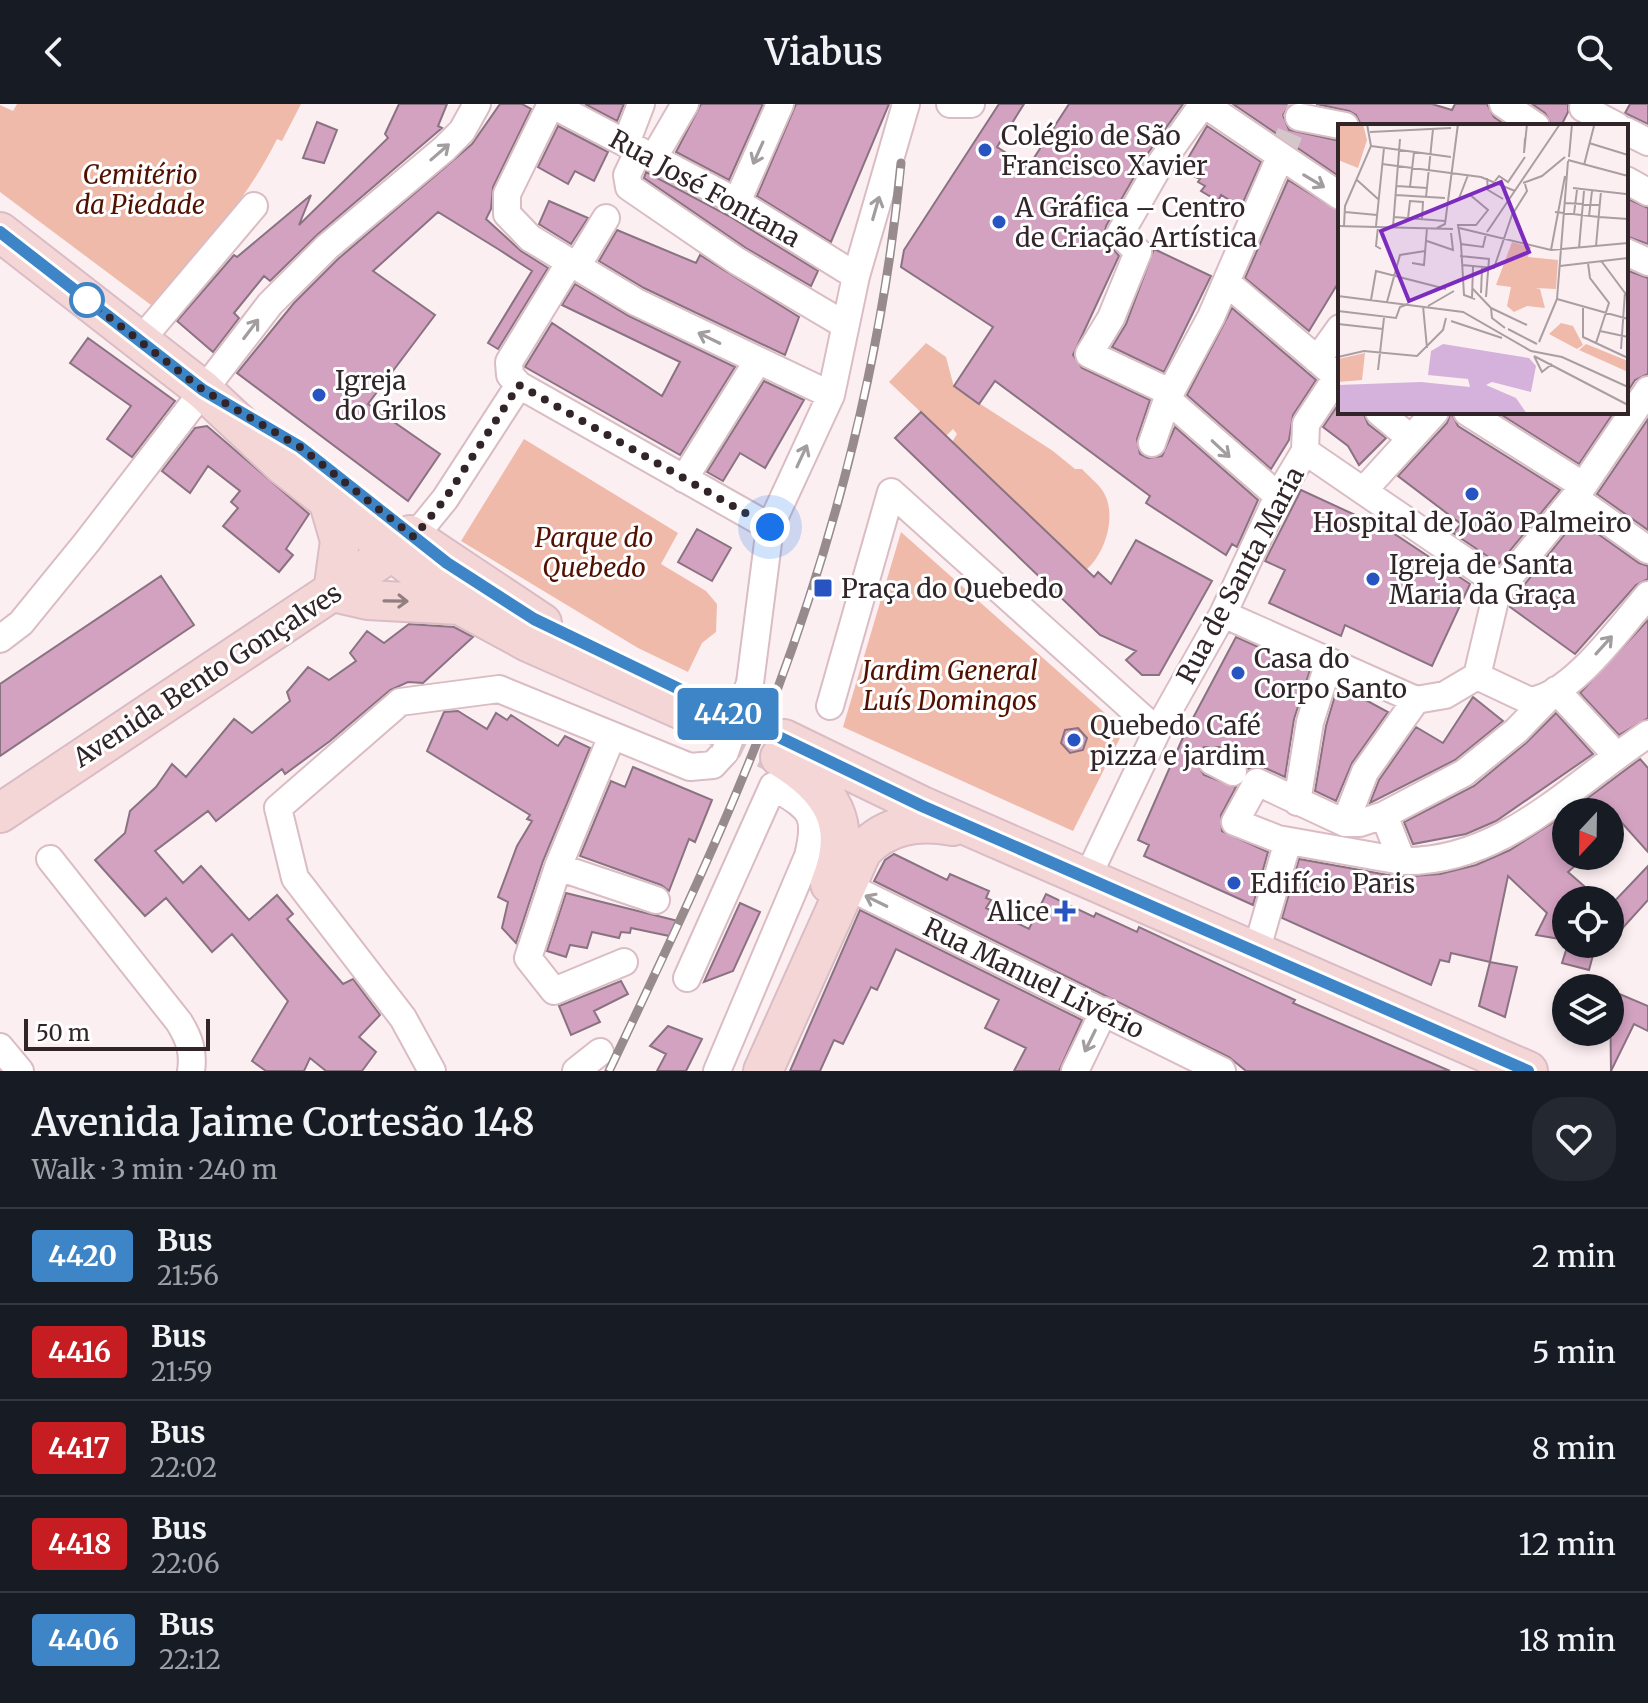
<!DOCTYPE html>
<meta charset="utf-8">
<style>
:root{--surface:#171b24;--page:#242831;--text:#f1f3f6;--muted:#9ea1a6;--line:#363941}
body{margin:0;font-family:Merriweather,serif;background:var(--page);color:var(--text);height:100vh;display:flex;flex-direction:column;font-size:30px;white-space:nowrap}
*{box-sizing:border-box;margin:0}
p{font-size:26px;color:var(--muted)}
.icon{flex:none;width:44px;height:44px;fill:none;stroke:currentColor;stroke-width:2;stroke-linecap:round;stroke-linejoin:round}
.map{position:relative;height:967px;overflow:hidden}
.panel{display:flex;flex-direction:column;background:var(--surface);flex:1}
.panel>*{flex:none}
.badge{padding:0 16px;border-radius:6px;font-size:28px;line-height:52px}
.needle{width:52px;rotate:202deg}
.buttons{position:absolute;left:1552px;top:694px;display:grid;gap:16px}
.buttons a{display:grid;place-items:center;width:72px;height:72px;border-radius:50%;background:var(--surface);box-shadow:0 4px 12px #0003;font-size:40px}
.scale{position:absolute;left:24px;bottom:20px;width:186px;box-sizing:border-box;padding-left:8px;border:4px solid #312529;border-top:0;font-size:22px;line-height:28px;white-space:nowrap;color:#312529;-webkit-text-stroke:6px #fff;paint-order:stroke}
.you{position:absolute;width:40px;height:40px;margin:-20px;border:6px solid #fff;border-radius:50%;background:#1a73e8;box-shadow:0 0 0 12px #1a73e833}
.map>.badge{position:absolute;translate:-50% -50%;box-shadow:0 0 0 4px #fff}
.round{display:grid;place-items:center;flex:none;width:84px;height:84px;border-radius:32px;background:var(--page)}
.head{display:flex;align-items:center;justify-content:space-between;height:136px;padding:0 32px}
h1{font-size:38px;font-weight:600;line-height:60px}
ul{padding:0;list-style:none}
li{display:flex;align-items:center;gap:24px;height:96px;padding:0 32px;border-top:2px solid var(--line)}
li div{flex:1}
li b{display:block;font-size:30px}
li em{font-style:normal}
li .badge{min-width:88px;font-weight:700;text-align:center}
header{display:flex;justify-content:space-between;align-items:center;height:104px;padding:0 32px;background:var(--surface);font-size:36px;font-weight:600}
.map>svg:first-child{display:block}
.green{fill:#efbaaa}
.building{fill:#d3a2c1;stroke:#8a7381;stroke-width:2}
.lines{fill:none;stroke-linecap:round;stroke-linejoin:round}
.street-tunnel{stroke:#d3c7ca;stroke-width:26;stroke-dasharray:26 13;stroke-linecap:butt}
.secondary-tunnel{stroke:#d3c7ca;stroke-width:38;stroke-dasharray:38 19;stroke-linecap:butt}
.street-casing{stroke:#dabcc4;stroke-width:30}
.secondary-casing{stroke:#dabcc4;stroke-width:42}
.street{stroke:#fff;stroke-width:26}
.secondary{stroke:#f4d6d7;stroke-width:38}
.rail-casing{stroke:#978b8e;stroke-width:9}
.rail{stroke:#fff;stroke-width:6;stroke-dasharray:18;stroke-linecap:butt}
.street-bridge-casing{stroke:#dabcc4;stroke-width:30;stroke-linecap:butt}
.street-bridge{stroke:#fff;stroke-width:26}
.oneway{stroke:#a29d9f}
.oneway2{stroke:#927e80}
.line-casing{stroke:#fff;stroke-width:18}
.line{stroke:#3d85c6;stroke-width:12}
.walk{stroke:#312529;stroke-width:8;stroke-dasharray:0 14.4}
.poi-dot{fill:#2854c2;stroke:#fff;stroke-width:3}
.stop-dot{fill:#fff;stroke:#3d85c6;stroke-width:4}
.labels{text-anchor:middle;dominant-baseline:central;stroke-width:6;stroke-linejoin:round;paint-order:stroke}
.poi-label{font-size:26px;fill:#312529;stroke:#fff;text-anchor:start}
.park-label{font-size:26px;font-style:italic;fill:#521100;stroke:#fff}
.street-label{font-size:26px;fill:#312529;stroke:#fff}
.inset-river{fill:none;stroke:#d5b2db;stroke-width:4}
.inset-road{fill:none;stroke:#ab9ea2;stroke-width:2}
.view{fill:#7b2cbf;fill-opacity:0.15;stroke:#7b2cbf;stroke-width:4}
.inset-edge{fill:none;stroke:#312529;stroke-width:4}
</style>
<header><svg class="icon" aria-label="back" viewBox="0 0 24 24"><path d="M15 5l-7 7 7 7"/></svg>Viabus<svg class="icon" aria-label="search" viewBox="0 0 24 24"><circle cx="10" cy="10" r="6"/><path d="M15 15l6 6"/></svg></header>
<div class="map">
<svg width="1648" height="967" viewBox="0 0 1648 967">
<rect width="100%" height="100%" fill="#fceff2"/>
<path class="green" d="M17 0H301L282 37 277 35C246 98 198 150 151 201L0 88V1L13 7Z
M926 239 946 253 954 283 1053 347 1075 365H1082C1089 373 1099 380 1104 389 1117 412 1105 450 1086 466L952 338 957 330 953 325 946 332 889 278Z
M524 335 678 429 661 460 706 487 717 500 716 528 702 539 688 568 638 544 461 437Z
M901 428 1124 626 1073 727 843 623Z"/>
<path class="building" d="M399 0H447L438 22 442 24 317 131 270 177 264 172 234 209 239 214 213 248 177 217 234 151 237 153 311 91 299 121 388 34 385 30Z
M500 0H522L531 5 493 83 491 105 486 115 521 147 548 164 498 245 488 239 532 167 498 145 438 108 373 167 435 211 368 300 440 350 408 397 237 269 294 199 338 155 472 40Z
M585 0H624L617 17Z
M701 0H763L729 76 676 48Z
M796 0H889L831 138 757 92Z
M999 0H1024L997 43 1028 63 1069 0H1183L1146 52 1106 122 1104 133 1119 152 1073 251 1082 264 1150 296 1137 335 1140 350 1148 354 1162 352 1175 323 1258 396 1237 443 1232 440 1226 451 1146 399 1150 392 995 277 979 300 954 282 993 223 901 163 904 146Z
M1233 0H1290L1283 11 1289 26 1340 37V73Z
M1316 0H1432L1452 6 1455 0H1487L1494 13 1507 22 1361 21 1356 11 1349 7Z
M1532 0H1568V8L1561 22H1552L1545 9Z
M1630 0H1648V20L1625 9Z
M317 18 337 26 324 59 303 54Z
M558 22 608 48 594 77 575 67 568 80 538 63Z
M1207 22 1261 58 1241 103 1221 91 1218 97 1201 87 1205 82 1198 78 1200 75 1181 66Z
M646 68 729 112 818 167 811 182 746 144 644 74Z
M1288 76 1340 108V176L1309 227 1245 174Z
M1626 94 1648 104V140L1626 132Z
M549 97 588 114 571 140 539 120Z
M617 126 696 159 700 151 799 213 785 251 644 184 599 157Z
M1154 145 1211 172 1164 268 1112 243 1126 220Z
M1626 166 1648 174V270L1635 276 1626 290Z
M575 180 629 212 735 263 680 351 525 263 552 219 662 292 680 258 562 201Z
M1232 204 1316 276 1293 311 1289 336 1271 365 1187 291Z
M88 234 175 297 132 353 107 335 131 302 70 259Z
M764 277 804 296 765 364 740 349 723 377 707 368Z
M1340 298V308H1363L1368 320 1386 334 1359 361 1348 342 1323 323Z
M921 308 1094 473 1098 468 1111 480 1136 436 1212 477 1159 571H1142L1126 556 1136 547 1100 531 895 334Z
M1451 308 1458 322 1560 386 1499 460 1453 429 1461 420 1398 372 1447 319Z
M1497 308H1614L1579 360Z
M1648 315V426L1597 390Z
M207 322 309 410 286 445 293 451 279 468 223 422 238 404 231 398 240 387 208 362 190 389 162 367 195 324Z
M1301 386 1390 427 1470 480 1432 562 1345 521 1341 532 1269 499 1285 466 1265 457Z
M1577 415 1639 459 1648 462V475L1636 481 1575 550 1510 503 1516 491Z
M697 425 731 444 712 477 678 458Z
M161 472 194 521 0 652V580Z
M1648 516V614L1619 631 1580 589Z
M409 520 454 523 473 533 423 579 408 578 390 586 330 637 285 670 282 665 216 717 208 707 155 747 183 779 201 762 249 816 277 791 293 810 287 815 343 880 353 875 380 911 359 933 376 948 362 967H326L310 954 304 967H266L252 957 288 897 232 830 212 848 166 794 145 812 95 756 125 729 130 707 156 683 172 660 186 673 234 615 252 629 290 597 287 588 308 563 329 576 356 557 350 549 367 527 384 539Z
M1236 533 1310 566 1294 615 1285 673 1263 663 1248 665 1241 654 1219 643H1204L1198 650 1196 658 1204 671 1236 683 1221 711 1222 727 1268 748 1253 801 1144 752 1149 741 1138 736 1184 631Z
M1338 581 1388 608 1352 659 1336 697 1315 687 1326 622Z
M1473 593 1503 617 1455 656 1370 699 1379 676 1416 623 1443 639Z
M458 607 487 625 496 609 507 616 511 611 558 642 565 632 590 644 543 757 516 839 502 824 508 798 498 793 517 742 532 717 527 715 530 711 427 647 444 608Z
M1556 609 1593 650 1496 717 1466 730 1413 740 1404 718 1474 682 1526 639Z
M1078 624 1087 634 1083 646 1070 649 1061 639 1065 626Z
M1640 655 1648 664V748L1622 719 1610 730V708H1569Z
M633 663 712 696 695 738 689 735 669 787 661 781 580 752 611 677 625 683Z
M1566 710V752H1586L1568 768 1600 796H1566V836L1536 831 1547 809 1508 772 1490 858 1451 849 1449 858 1440 856 1431 881 1282 814 1299 755 1399 773 1440 770 1476 761 1510 746Z
M894 750 947 776 950 770 989 787 986 794 991 796 986 804 1029 825 1046 790 1094 813 1096 809 1137 828 1139 823 1295 896 1293 899 1450 967H1246L1229 953 874 777 885 756Z
M1648 762V796L1610 838V802Z
M566 789 678 817 674 833 631 824 630 829 621 828 619 834 592 828 587 844 570 841 566 853 547 847Z
M740 799 760 808 733 867 704 878Z
M860 806 1082 916 1059 967H1014L1026 944 985 924 999 896 896 845 877 886 871 883 843 940 834 936 820 967H790Z
M1568 840H1596L1589 866 1562 859Z
M1490 858 1517 863 1505 913 1479 902Z
M621 877 628 890 594 907 600 918 571 931 559 902Z
M1610 886 1648 902V927L1634 920 1611 967Z
M668 922 702 935 686 967H657L666 950 650 942Z"/>
<g class="lines">
<path class="street-tunnel" d="M1280 53 1302 0"/>
<path class="secondary-tunnel" d="M714 620 777 651"/>
<g class="street-casing">
<path id="street" d="M551 0 507 90V110L530 134 636 198 831 291
M551 0 737 98 856 172
M950 0H971
M1203 0 1160 60 1120 130 1138 148 1111 214 1089 250 1161 284 1174 301 1278 392
M1204 0 1340 92
M1503 0 1536 22
M1583 4 1617 22
M1299 13 1345 22
M1626 27 1648 38
M626 39 641 0
M638 48 627 71 629 83 737 157 845 221
M654 53 685 0
M1626 76 1648 88
M737 98 780 0
M1626 148 1648 158
M577 162 606 114
M1226 178 1340 275
M140 237 254 102
M1317 256 1340 224
M519 281 510 271 509 258 570 158
M1379 308 1409 333
M1467 308 1576 377 1582 399 1648 446
M1152 339 1168 293 1211 213 1280 53
M1305 347 1502 482
M684 375 757 258
M1364 386 1435 308
M770 423 831 291 856 172 906 0
M414 433 445 395 519 281 770 423 750 579
M1223 510 1416 596 1445 591 1477 572 1495 496 1502 482 1579 388 1648 286
M0 535 21 519 87 438 270 200 327 143 444 45 462 27 477 0
M1477 572 1530 597C1572 592 1621 522 1648 491
M1556 586 1616 651
M830 602 891 388 1157 627
M612 632 558 763 528 854 554 887 624 858
M1212 657 1233 668
M1257 678 1345 719H1360L1384 711 1402 757 1278 735 1235 718Z
M1297 698 1310 618 1329 558
M1384 711 1464 669 1516 627 1550 592
M1345 719 1365 668 1416 596
M50 755 179 918C189 934 194 948 191 967
M1402 757C1502 759 1571 681 1648 630
M558 763 656 796
M1088 772 1157 627 1223 510 1278 392 1305 347 1306 320 1337 273
M845 781 1222 967
M1256 848 1288 737
M687 874 773 682C809 705 819 707 808 752L717 967
M0 943 20 967
M432 967 403 914 295 774 278 704 400 598 499 585 690 663 713 661 725 648
M576 967 600 948
M1075 967 1104 907"/>
</g>
<g class="secondary-casing">
<path id="secondary" d="M0 128 203 286 282 360 460 501 528 538 714 620
M329 399 340 437 333 488
M410 431 542 519
M333 488 368 496 460 501
M784 635 922 702 1528 967
M780 653C831 684 855 720 830 780
M0 709 411 435
M763 967 862 747C887 720 918 716 953 722"/>
</g>
<use href="#street" class="street"/>
<use href="#secondary" class="secondary"/>
<g class="rail-casing">
<path id="rail" d="M609 967C668 843 728 718 776 589 839 420 884 239 901 59"/>
</g>
<use href="#rail" class="rail"/>
<g class="street-bridge-casing">
<path id="street-bridge" d="M725 648 750 579"/>
</g>
<use href="#street-bridge" class="street-bridge"/>
</g>
<defs><path id="oneway-shaft" d="M-6 0H5M1.5-3L5.5 0L1.5 3" fill="none" stroke-width="1.6" stroke-linecap="round" stroke-linejoin="round" transform="scale(2)"/></defs>
<g class="oneway">
<use href="#oneway-shaft" transform="translate(440 48) rotate(-41)"/>
<use href="#oneway-shaft" transform="translate(758 49) rotate(114)"/>
<use href="#oneway-shaft" transform="translate(1314 77) rotate(31)"/>
<use href="#oneway-shaft" transform="translate(876 104) rotate(-74)"/>
<use href="#oneway-shaft" transform="translate(251 225) rotate(-53)"/>
<use href="#oneway-shaft" transform="translate(709 234) rotate(-154)"/>
<use href="#oneway-shaft" transform="translate(1221 345) rotate(43)"/>
<use href="#oneway-shaft" transform="translate(802 352) rotate(-65)"/>
<use href="#oneway-shaft" transform="translate(1604 541) rotate(-48)"/>
<use href="#oneway-shaft" transform="translate(876 797) rotate(-154)"/>
<use href="#oneway-shaft" transform="translate(1090 937) rotate(116)"/>
</g>
<use class="oneway2" href="#oneway-shaft" transform="translate(396 497) rotate(1)"/>
<g class="lines">
<g class="line-casing">
<path id="line" d="M0 128 203 286 300 343 447 459 534 515 922 702 1528 967"/>
</g>
<use href="#line" class="line"/>
<path class="walk" d="M87 196 203 286 300 343 414 433 445 395 519 281 770 423"/>
</g>
<g class="poi-dot">
<circle cx="985" cy="46" r="8"/>
<circle cx="999" cy="118" r="8"/>
<circle cx="319" cy="291" r="8"/>
<circle cx="1472" cy="390" r="8"/>
<circle cx="1373" cy="475" r="8"/>
<rect x="813" y="474" width="20" height="20" rx="4"/>
<circle cx="1238" cy="569" r="8"/>
<circle cx="1074" cy="636" r="8"/>
<circle cx="1234" cy="779" r="8"/>
<path d="M1061 795h8v8h8v8h-8v8h-8v-8h-8v-8h8z"/>
</g>
<circle class="stop-dot" cx="87" cy="196" r="16"/>
<g class="labels">
<g class="poi-label">
<text x="1001" y="31">Colégio de São<tspan x="1001" dy="30">Francisco Xavier</tspan></text>
<text x="1015" y="103">A Gráfica – Centro<tspan x="1015" dy="30">de Criação Artística</tspan></text>
<text x="335" y="276">Igreja<tspan x="335" dy="30">do Grilos</tspan></text>
<text x="1472" y="418" text-anchor="middle">Hospital de João Palmeiro</text>
<text x="1389" y="460">Igreja de Santa<tspan x="1389" dy="30">Maria da Graça</tspan></text>
<text x="841" y="484">Praça do Quebedo</text>
<text x="1254" y="554">Casa do<tspan x="1254" dy="30">Corpo Santo</tspan></text>
<text x="1090" y="621">Quebedo Café<tspan x="1090" dy="30">pizza e jardim</tspan></text>
<text x="1250" y="779">Edifício Paris</text>
<text x="1049" y="807" text-anchor="end">Alice</text>
</g>
<g class="park-label">
<text x="140" y="70">Cemitério<tspan x="140" dy="30">da Piedade</tspan></text>
<text x="594" y="433">Parque do<tspan x="594" dy="30">Quebedo</tspan></text>
<text x="950" y="566">Jardim General<tspan x="950" dy="30">Luís Domingos</tspan></text>
</g>
<g class="street-label">
<text transform="translate(705 84) rotate(29)">Rua José Fontana</text>
<text transform="translate(1240 471) rotate(-62)">Rua de Santa Maria</text>
<text transform="translate(207 571) rotate(-33)">Avenida Bento Gonçalves</text>
<text transform="translate(1034 874) rotate(26)">Rua Manuel Livério</text>
</g>
</g>
<g transform="translate(1338 20)">
<rect width="290" height="290" fill="#fceff2"/>
<path d="M0 0H25L29 16 20 44 0 36ZM174 118 193 123 190 133 220 136 218 165 197 164 202 165 207 184 189 182 176 188 169 182 173 163 158 161ZM223 199 235 202 245 221 239 225 211 210ZM248 220 290 237V248L241 226ZM27 229 24 256 0 258V235Z" fill="#efbaaa"/>
<path d="M105 220 191 234 198 242 193 268 154 258 148 261 178 274 189 290H0V261L83 258 132 263 130 255 90 251 93 227Z" fill="#d5b2db"/>
<path class="inset-river" d="M40 290 47 265M134 290 151 230"/>
<path class="inset-road" d="M32 8 113 4M187 14 186 29 189 0M251 19 290 31M33 22 113 33M231 33 234 0M230 36 290 52M44 40 143 53 177 67M246 41 256 2M149 54 150 66 165 75M19 56 40 75M157 57 161 52 170 58 187 33M185 59 204 52 227 33M59 62 89 64M72 63 76 28M235 64 288 70M131 70 150 86 138 101H120L123 120 145 123 148 110M58 71 107 74M88 73 95 5M120 77 130 51M227 79 262 81M7 88 39 91M217 88 261 93M236 90 239 66M251 92 254 67M56 93 107 97M261 93 290 95M70 94 72 77 85 78 84 95M0 102 115 105M6 102 7 82 33 22 29 0M38 102 46 24M40 103 38 122 43 125M55 103 62 15M99 104 107 100 120 0M121 104 213 126 290 119M149 108 222 0M89 117 115 126 113 109M123 120 126 171 137 175M258 122 263 67M241 124 246 67M213 126 227 52M122 132 151 135 148 173M264 138 290 173M74 139 86 141 89 104M250 139 252 154 271 179 258 219M124 141 156 144 174 91 189 67 187 60M222 142 290 134M134 164 153 184 154 194 167 204M143 169 144 144M0 172 125 188 193 227 224 233 290 263M134 174 135 143M219 175 290 195M33 176 38 147 108 165M49 178 62 131 87 127M85 182 89 224M90 182 116 167M153 184 189 201M245 184V213L290 234M0 187 58 194 62 183 70 180M113 197 164 214M0 200 45 205M170 205 199 220M262 207 290 213M201 218 219 175 230 37M283 225 287 168M196 232 290 281M196 232 204 248 214 240M0 233 26 227 79 232 105 206 108 194M40 246 46 194"/>
<path class="view" d="M163 58 191 128 71 177 43 107Z"/>
<rect width="290" height="290" class="inset-edge"/>
</g>
</svg>
<div class="buttons">
<a><svg class="needle" viewBox="-14 -14 28 28"><path d="M0-13l5 13h-10z" fill="#e53935"/><path d="M0 13l5-13h-10z" fill="#9ea1a6"/></svg></a>
<a><svg class="icon" aria-label="locate" viewBox="0 0 24 24"><circle cx="12" cy="12" r="6"/><path d="M12 2v4M12 18v4M2 12h4M18 12h4"/></svg></a>
<a><svg class="icon" aria-label="layers" viewBox="0 0 24 24"><path d="M12 4l9 5-9 5-9-5zM3 14l9 5 9-5"/></svg></a>
</div>
<div class="scale">50 m</div>
<div class="you" style="left:770px;top:423px"></div>
<b class="badge" style="left:728px;top:610px;background:#3d85c6;color:#fff">4420</b>
</div>
<section class="panel">
<div class="head"><div><h1>Avenida Jaime Cortesão 148</h1><p>Walk · 3 min · 240 m</p></div><a class="round"><svg class="icon" aria-label="heart" viewBox="0 0 24 24"><path d="M12 20l-8-8c-3-5 5-10 8-4 3-6 11-1 8 4z"/></svg></a></div>
<ul>
<li><span class="badge" style="background:#3d85c6;color:#fff">4420</span><div><b>Bus</b><p>21:56</p></div><em>2 min</em></li>
<li><span class="badge" style="background:#c61d23;color:#fff">4416</span><div><b>Bus</b><p>21:59</p></div><em>5 min</em></li>
<li><span class="badge" style="background:#c61d23;color:#fff">4417</span><div><b>Bus</b><p>22:02</p></div><em>8 min</em></li>
<li><span class="badge" style="background:#c61d23;color:#fff">4418</span><div><b>Bus</b><p>22:06</p></div><em>12 min</em></li>
<li><span class="badge" style="background:#3d85c6;color:#fff">4406</span><div><b>Bus</b><p>22:12</p></div><em>18 min</em></li>
</ul>
</section>
